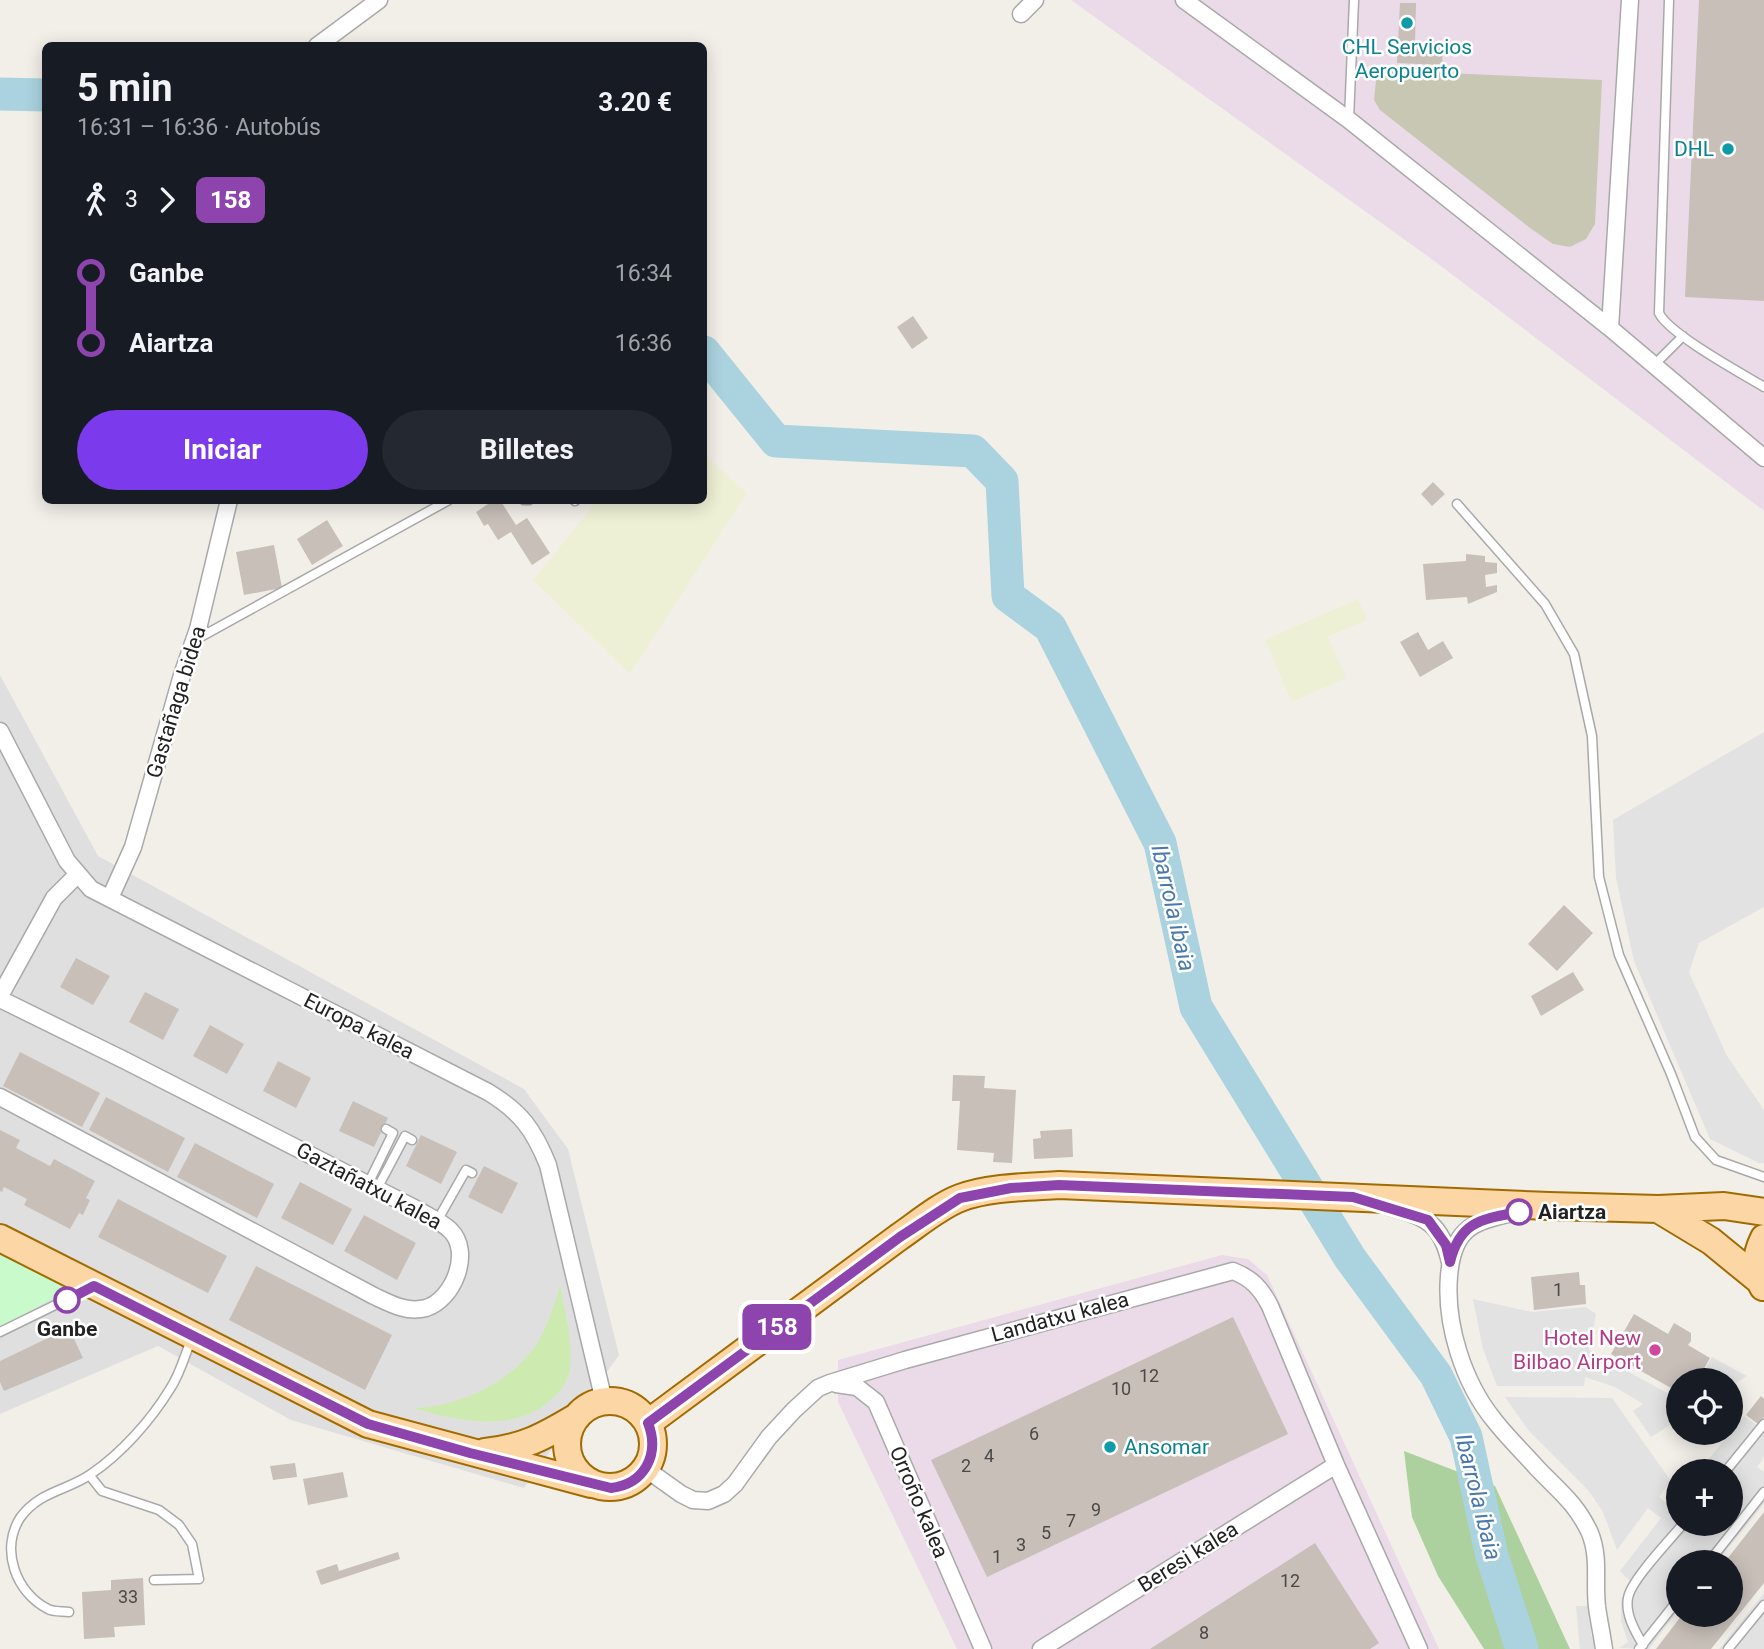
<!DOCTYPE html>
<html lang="es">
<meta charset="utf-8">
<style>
:root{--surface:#171b24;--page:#242831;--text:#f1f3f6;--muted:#9ea1a6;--accent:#7c3aed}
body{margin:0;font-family:Roboto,sans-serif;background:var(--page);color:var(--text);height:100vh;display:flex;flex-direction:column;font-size:26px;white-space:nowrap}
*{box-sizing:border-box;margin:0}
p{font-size:23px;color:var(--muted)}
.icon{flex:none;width:38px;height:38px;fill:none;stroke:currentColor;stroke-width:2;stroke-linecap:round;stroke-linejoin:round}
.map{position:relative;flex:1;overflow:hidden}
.panel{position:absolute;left:42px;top:42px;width:665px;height:462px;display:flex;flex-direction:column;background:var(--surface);border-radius:10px;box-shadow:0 4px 18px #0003}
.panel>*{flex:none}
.badge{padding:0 14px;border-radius:10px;font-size:24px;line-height:46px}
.tools{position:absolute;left:1666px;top:1368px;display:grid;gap:14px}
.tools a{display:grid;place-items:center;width:77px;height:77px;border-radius:50%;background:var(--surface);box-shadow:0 4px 18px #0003;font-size:35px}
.map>.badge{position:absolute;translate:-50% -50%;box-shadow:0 0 0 4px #fff}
.legs{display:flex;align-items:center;gap:10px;height:77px;padding:0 35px;font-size:23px}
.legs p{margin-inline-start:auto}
.headline{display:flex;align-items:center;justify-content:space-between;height:119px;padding:0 35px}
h1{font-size:38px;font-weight:700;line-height:52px}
.action{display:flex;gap:14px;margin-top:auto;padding:14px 35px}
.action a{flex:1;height:80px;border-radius:42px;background:var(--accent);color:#fff;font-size:28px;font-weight:700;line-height:80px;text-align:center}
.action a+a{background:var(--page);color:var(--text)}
ul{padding:0 35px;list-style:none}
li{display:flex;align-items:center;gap:24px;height:70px;font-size:26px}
li i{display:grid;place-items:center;width:10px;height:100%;margin:0 9px;background:currentColor}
li i::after{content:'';width:18px;height:18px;margin:-9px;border:5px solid;border-radius:50%;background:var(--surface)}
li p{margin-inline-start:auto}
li:first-child i{background:linear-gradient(#0000 50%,currentColor 0)}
li:last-child i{background:linear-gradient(currentColor 50%,#0000 0)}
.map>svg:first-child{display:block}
.residential{fill:#e0dfdf}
.industrial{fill:#ebdbe8}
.construction{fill:#c7c7b4}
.farmland{fill:#eef0d5}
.grass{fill:#cdebb0}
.forest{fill:#add19e}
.park{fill:#c8facc}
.parking{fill:#e2e2e2}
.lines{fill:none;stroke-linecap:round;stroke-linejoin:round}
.river{stroke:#aad3df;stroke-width:33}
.building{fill:#c7bfb8}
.lane-casing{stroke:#a9a9a9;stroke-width:11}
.street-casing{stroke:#a9a9a9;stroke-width:19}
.primary-casing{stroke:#a06b00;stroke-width:30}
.lane{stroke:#fff;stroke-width:8}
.street{stroke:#fff;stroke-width:16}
.primary{stroke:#fcd6a4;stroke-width:26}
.line-1-casing{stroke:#fff;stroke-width:16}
.line-1{stroke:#8e44ad;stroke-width:10}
.culture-dot{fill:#0f9aa8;stroke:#fff;stroke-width:2.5}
.stop-1-dot{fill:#fff;stroke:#8e44ad;stroke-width:3.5}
.hotel-dot{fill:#d1479c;stroke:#fff;stroke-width:2.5}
.labels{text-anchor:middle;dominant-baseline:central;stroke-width:5;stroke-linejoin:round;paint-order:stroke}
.number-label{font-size:18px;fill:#4b4948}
.culture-label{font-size:21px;fill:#0d838f;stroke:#fff}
.street-label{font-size:21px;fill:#222;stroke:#fff}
.stop-label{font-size:21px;font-weight:bold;fill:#222;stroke:#fff;text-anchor:start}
.hotel-label{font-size:21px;fill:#b23c85;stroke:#fff;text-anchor:end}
.water-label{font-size:23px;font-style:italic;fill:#4a7aab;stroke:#fff}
</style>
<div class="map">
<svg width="1764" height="1649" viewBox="0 0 1764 1649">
<rect width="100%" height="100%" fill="#f2efe9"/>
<path class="residential" d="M0 675 98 856 524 1089 568 1149 619 1355 524 1488 291 1420 158 1346 0 1414Z"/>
<path class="industrial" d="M1071 0H1764V511L1433 260Z
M1222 1255 1248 1259 1267 1275 1439 1649H957L838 1402V1360Z"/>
<path class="construction" d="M1377 70 1602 80 1595 224 1586 239 1570 247 1553 244 1530 228 1380 110 1374 100Z"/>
<path class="farmland" d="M704 454 747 493 630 674 533 580 597 501 704 500Z
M1358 599 1367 620 1328 637 1346 678 1292 702 1265 640Z"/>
<path class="grass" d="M560 1286C565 1312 573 1341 570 1367 569 1380 561 1391 552 1399 514 1434 457 1421 413 1408 460 1407 512 1382 538 1342 548 1325 554 1305 560 1286Z"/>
<path class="forest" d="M1404 1451 1495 1486 1570 1649H1484L1438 1576 1412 1517Z"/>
<path class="park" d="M0 1247 75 1287 0 1327Z"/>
<path class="parking" d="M1764 732V907L1699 943 1689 972 1727 1056 1764 1110V1163H1759L1710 1139 1634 961 1616 878 1613 820Z
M1473 1299 1532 1312 1586 1307 1596 1314 1589 1350 1678 1399V1420L1651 1437 1633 1411 1643 1404 1615 1387 1585 1377 1584 1386H1497L1483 1349Z
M1712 1357 1747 1376 1731 1386V1381H1699Z
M1505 1397 1612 1398 1671 1481 1659 1497 1670 1506 1678 1497V1524H1731V1472H1698L1744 1416 1758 1426 1764 1419V1457L1757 1467 1764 1472V1504L1716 1563H1678V1611L1649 1649 1619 1648 1628 1642 1621 1621V1600L1630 1581 1620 1571 1661 1518 1648 1508 1617 1550 1603 1512 1589 1491 1529 1431Z
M1764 1593V1649H1719Z
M1576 1606H1590L1591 1634 1595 1649H1580Z"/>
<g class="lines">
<path class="river" d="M0 94 46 95
M704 352 776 441 973 451 1002 481 1008 596 1050 627 1160 843 1196 1007 1350 1258 1436 1375 1466 1437 1492 1556 1522 1649"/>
</g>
<path class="building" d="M1699 0H1764V301L1685 297Z
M1400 3H1416L1415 43 1443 44 1442 65 1397 63Z
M913 316 928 338 912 349 897 327Z
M1433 482 1445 494 1432 506 1421 494Z
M494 500H500L516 525 527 518 550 553 532 565 511 532 498 540 488 524 484 526 476 512Z
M327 520 343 546 312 565 297 539Z
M274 545 282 588 244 595 236 552Z
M1466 554 1485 556V562L1497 563V573L1485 575 1486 587 1497 585V592L1468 604 1467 597 1426 600 1423 564 1466 561Z
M1418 632 1428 650 1443 641 1453 658 1420 677 1400 642Z
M1564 905 1593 933 1557 971 1528 944Z
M76 958 110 976 93 1005 60 987Z
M1573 972 1584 990 1541 1016 1531 996Z
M145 992 179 1009 163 1040 129 1022Z
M210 1025 244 1044 227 1074 193 1056Z
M20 1052 100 1093 82 1127 3 1086Z
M278 1061 311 1078 296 1108 263 1091Z
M953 1075 985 1076 984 1088 1016 1090 1012 1163 993 1162 994 1153 957 1150 960 1101H952Z
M106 1097 185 1138 168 1172 89 1130Z
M353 1101 388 1118 374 1147 339 1131Z
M1072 1129 1073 1157 1034 1159 1033 1139 1041 1138 1040 1131Z
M0 1130 20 1140 16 1148 50 1166 54 1159 95 1181 86 1198 90 1200 83 1215 79 1213 70 1229 24 1205 27 1199 4 1187 2 1192 0 1191Z
M421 1135 457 1152 441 1184 406 1166Z
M195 1143 274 1184 257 1218 177 1177Z
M484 1166 518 1183 502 1214 468 1197Z
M300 1182 352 1209 333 1245 281 1218Z
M118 1199 227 1256 208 1293 98 1237Z
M364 1215 416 1243 397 1280 344 1251Z
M256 1266 392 1335 365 1390 229 1320Z
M1579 1272 1580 1285H1585L1586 1304 1534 1310 1531 1277Z
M1634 1314 1668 1334 1674 1323 1691 1333V1341L1688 1345 1710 1358 1697 1381H1678V1392L1611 1354Z
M1233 1317 1288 1434 987 1577 931 1460Z
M69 1328 83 1358 4 1391 0 1382V1361Z
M1761 1396 1764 1399V1417L1758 1424 1746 1415Z
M295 1463 297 1477 273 1480 270 1466Z
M343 1472 348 1497 308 1505 303 1479Z
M1764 1512V1583L1711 1649H1656L1682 1615H1731V1563H1724Z
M1315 1543 1379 1643 1370 1649H1150Z
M398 1552 400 1559 321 1585 316 1571 337 1564 339 1571Z
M143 1578 145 1625 114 1627 115 1637 84 1639 82 1592 111 1590V1580Z"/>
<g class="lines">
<g class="lane-casing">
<path id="lane" d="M1669 0 1659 313C1669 334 1741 373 1764 387
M1349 119 1354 0
M1654 365 1683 336
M524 500H529
M574 500 575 501
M1457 504 1545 604 1574 654 1592 736 1599 877 1619 955 1671 1074 1695 1137 1716 1160 1764 1177
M197 639 449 500
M368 1184 393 1133 386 1129
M377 1189 405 1136 412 1140
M437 1221 466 1170 472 1173
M0 1332 88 1289
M1725 1472 1764 1424
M90 1476 102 1491 159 1510 179 1525 192 1544 199 1579 154 1580
M1708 1563 1764 1492
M69 1612C62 1611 53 1612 48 1609 16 1593 0 1550 20 1518 39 1491 67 1491 91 1474 122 1453 151 1420 170 1389 180 1374 185 1355 191 1340
M1643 1645C1635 1631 1625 1614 1628 1598 1631 1580 1670 1540 1683 1524
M1639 1649 1678 1600
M1728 1649 1764 1605"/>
</g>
<g class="street-casing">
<path id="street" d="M1184 0 1349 120 1610 328 1764 458
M1021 14 1035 0
M317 46 379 0
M1610 328 1630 0
M0 731 67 861 91 889 488 1092C521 1112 534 1130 548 1165L604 1401
M110 898 133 847 182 675 198 629 229 500
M0 996 54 898 78 874
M0 999 124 1060 418 1210C428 1216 442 1222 450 1230 473 1252 453 1300 426 1308 407 1313 391 1304 374 1296L0 1097
M1390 1207C1427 1218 1441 1223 1450 1262
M1513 1213C1471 1222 1453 1229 1449 1276 1445 1324 1463 1382 1494 1420 1507 1437 1523 1452 1537 1468 1559 1491 1576 1503 1590 1533 1600 1558 1594 1582 1597 1607 1599 1621 1602 1635 1604 1649
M836 1384 857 1387 876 1402 983 1649
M646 1469 681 1494 693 1500 708 1501 724 1494 735 1484 769 1437 794 1410 818 1388 830 1383 905 1360 1233 1271C1251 1278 1261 1288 1270 1306L1336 1465 1419 1649
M1041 1649 1336 1465"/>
</g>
<g class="primary-casing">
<path id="primary" d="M1658 1209 1711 1241 1760 1281
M0 1238 368 1424 591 1484
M1763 1287C1754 1271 1756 1254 1764 1238
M567 1444a43 43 0 1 1 86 0a43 43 0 1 1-86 0Z
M648 1423 899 1237C918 1224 939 1206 960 1198 988 1187 1029 1187 1059 1185L1549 1206 1658 1209 1724 1206 1764 1212
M485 1452C523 1448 543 1437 575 1418"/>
</g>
<use href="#lane" class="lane"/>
<use href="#street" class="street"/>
<use href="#primary" class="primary"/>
</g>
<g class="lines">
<g class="line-1-casing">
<path id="line-1" d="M67 1300 94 1286 368 1424 470 1453 611 1488C645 1484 660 1454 648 1423L900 1237 960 1198 1011 1188 1059 1185 1353 1197 1428 1220 1446 1245 1450 1262C1460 1221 1482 1219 1519 1212"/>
</g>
<use href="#line-1" class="line-1"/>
</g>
<g class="culture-dot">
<circle cx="1407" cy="23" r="7"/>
<circle cx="1728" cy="149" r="7"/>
<circle cx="1110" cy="1447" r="7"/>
</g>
<g class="stop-1-dot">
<circle cx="1519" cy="1212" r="12"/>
<circle cx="67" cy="1300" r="12"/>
</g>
<circle class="hotel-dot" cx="1655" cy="1350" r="7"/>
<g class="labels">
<g class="number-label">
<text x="1558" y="1289">1</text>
<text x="1149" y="1375">12</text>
<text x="1121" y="1388">10</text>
<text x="1034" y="1433">6</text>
<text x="989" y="1455">4</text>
<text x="966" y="1465">2</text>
<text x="1096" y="1509">9</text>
<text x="1071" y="1520">7</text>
<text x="1046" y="1532">5</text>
<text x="1021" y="1544">3</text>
<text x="997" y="1556">1</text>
<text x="1290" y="1580">12</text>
<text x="128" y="1596">33</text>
<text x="1204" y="1632">8</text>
</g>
<g class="culture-label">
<text x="1407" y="47">CHL Servicios<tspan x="1407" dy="24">Aeropuerto</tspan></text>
<text x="1714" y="149" text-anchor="end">DHL</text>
<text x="1124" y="1447" text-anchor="start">Ansomar</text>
</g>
<g class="street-label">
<text transform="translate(176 702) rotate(-73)">Gastañaga bidea</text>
<text transform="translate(359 1026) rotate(27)">Europa kalea</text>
<text transform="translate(369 1186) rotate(28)">Gaztañatxu kalea</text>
<text transform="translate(1060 1317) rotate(-15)">Landatxu kalea</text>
<text transform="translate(919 1502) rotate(67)">Orroño kalea</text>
<text transform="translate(1188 1557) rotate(-32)">Beresi kalea</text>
</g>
<g class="stop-label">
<text x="1538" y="1212">Aiartza</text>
<text x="67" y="1329" text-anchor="middle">Ganbe</text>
</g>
<g class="hotel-label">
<text x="1641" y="1338">Hotel New<tspan x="1641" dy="24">Bilbao Airport</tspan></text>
</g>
<g class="water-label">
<text transform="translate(1173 908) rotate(77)">Ibarrola ibaia</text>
<text transform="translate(1478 1497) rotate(76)">Ibarrola ibaia</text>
</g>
</g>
</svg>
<div class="tools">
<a><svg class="icon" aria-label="locate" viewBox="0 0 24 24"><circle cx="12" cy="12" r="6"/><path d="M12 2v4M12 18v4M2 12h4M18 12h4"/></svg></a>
<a>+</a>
<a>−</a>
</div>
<b class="badge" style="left:777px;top:1327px;background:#8e44ad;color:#fff">158</b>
<section class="panel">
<div class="headline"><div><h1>5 min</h1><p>16:31 – 16:36 · Autobús</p></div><b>3.20 €</b></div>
<div class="legs"><svg class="icon" aria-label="walk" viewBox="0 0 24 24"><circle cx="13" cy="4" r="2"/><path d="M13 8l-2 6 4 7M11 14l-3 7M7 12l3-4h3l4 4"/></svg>3<svg class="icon" aria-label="forward" viewBox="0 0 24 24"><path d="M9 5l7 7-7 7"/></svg><b class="badge" style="background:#8e44ad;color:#fff">158</b></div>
<ul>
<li><i style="color:#8e44ad"></i><b>Ganbe</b><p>16:34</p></li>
<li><i style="color:#8e44ad"></i><b>Aiartza</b><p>16:36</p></li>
</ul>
<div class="action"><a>Iniciar</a><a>Billetes</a></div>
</section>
</div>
